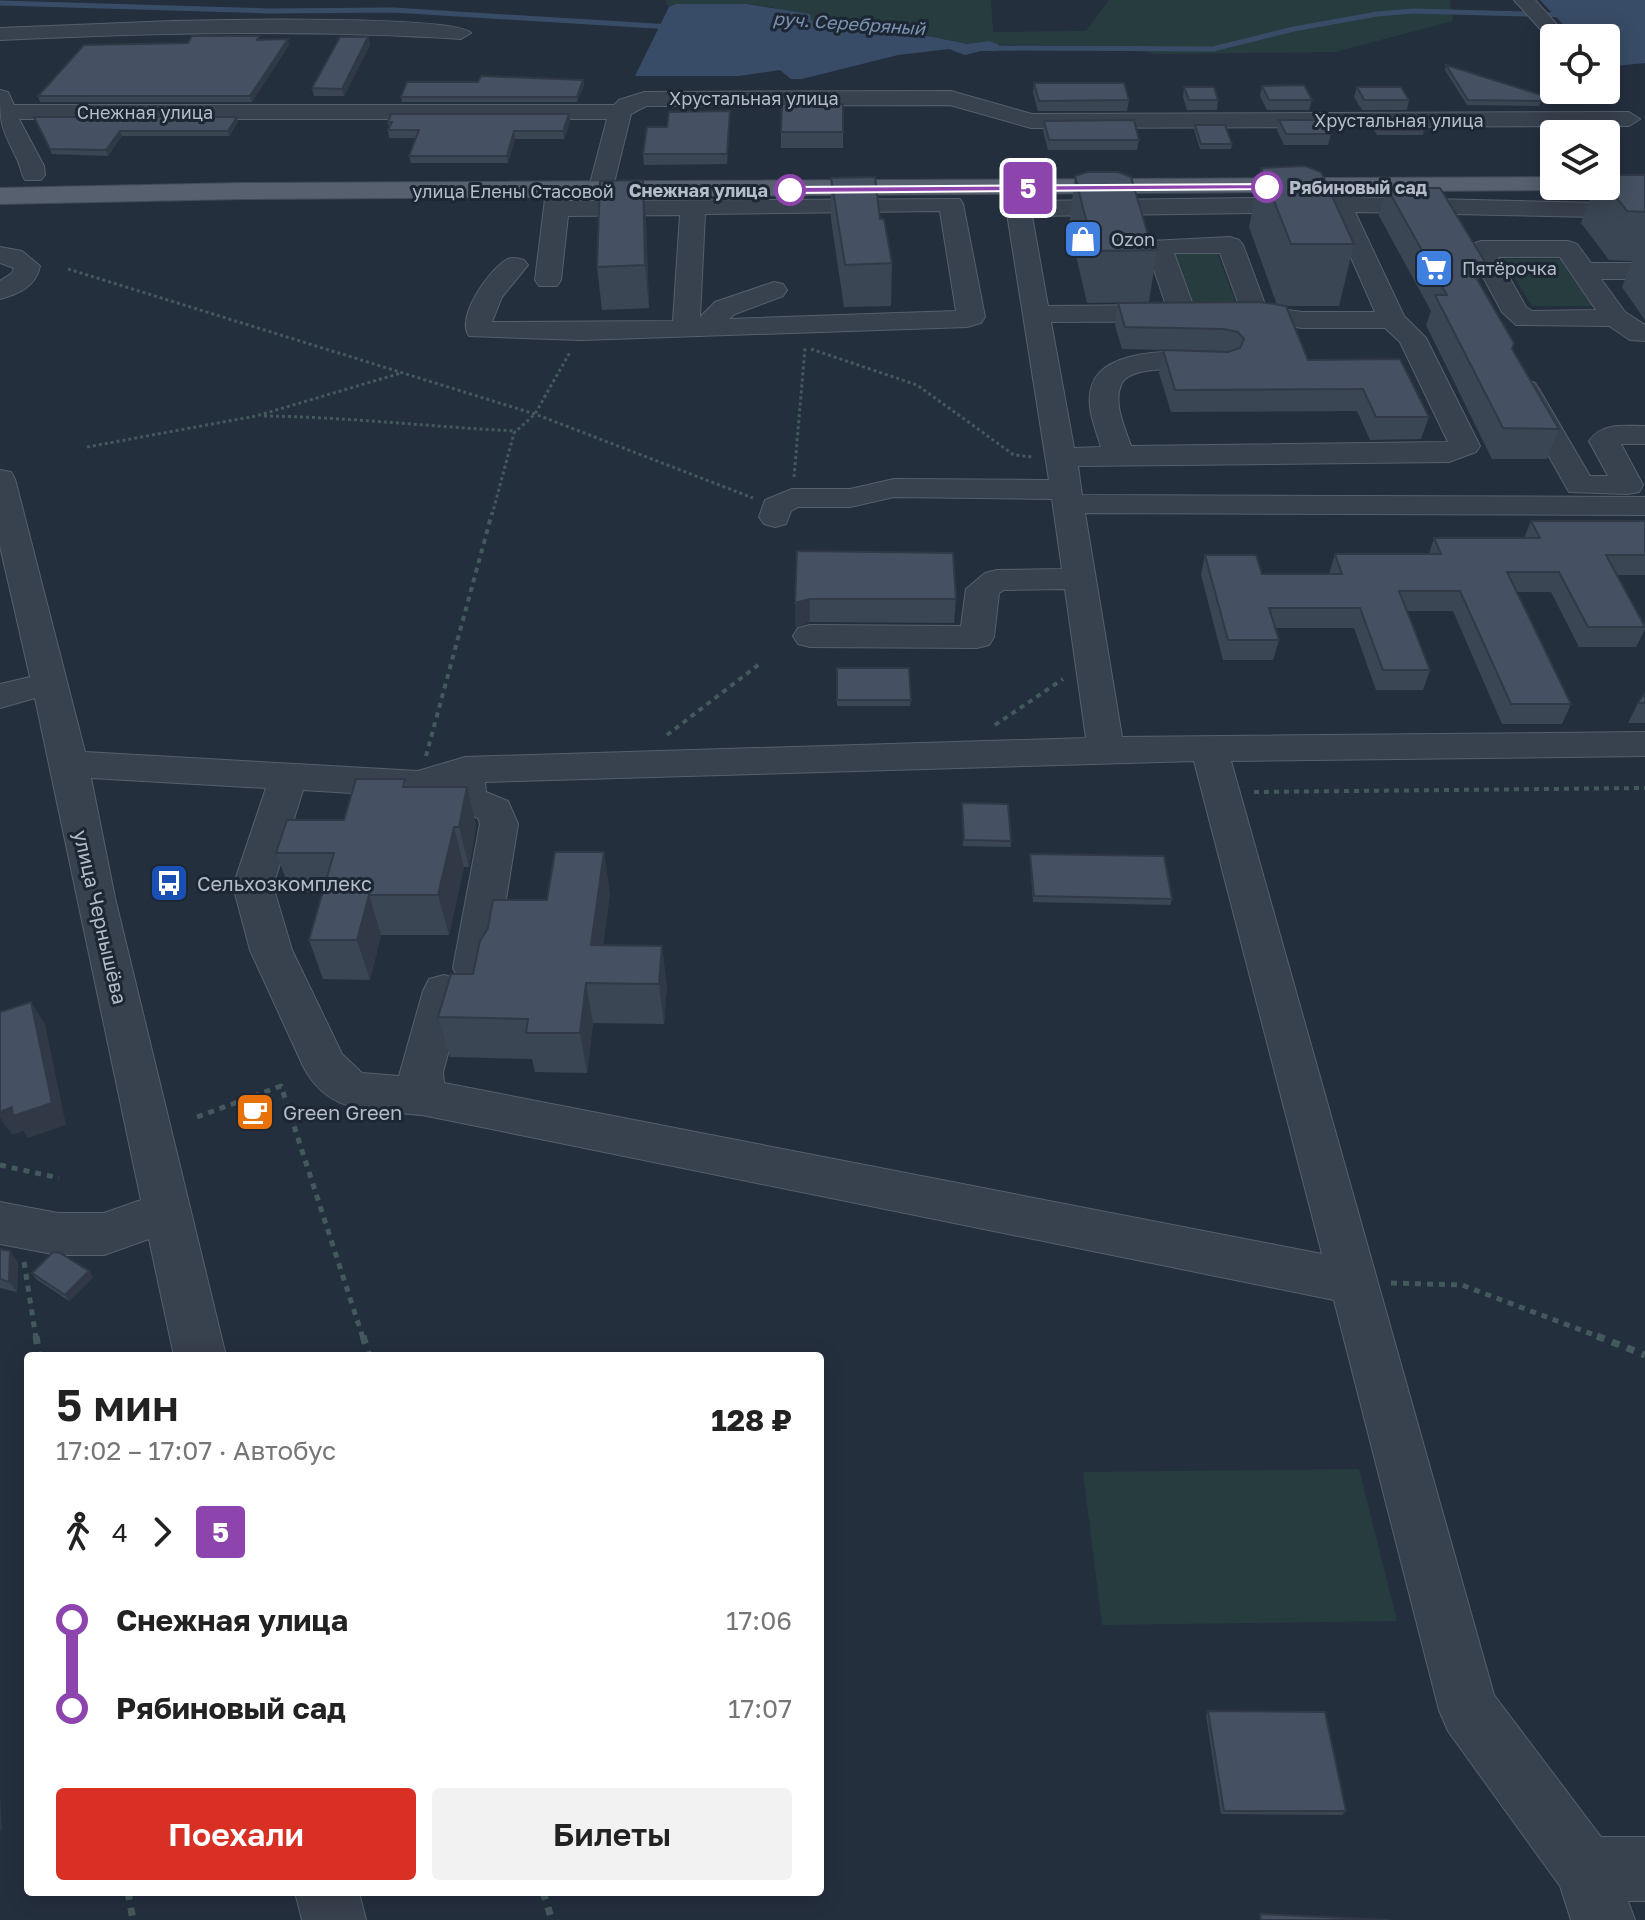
<!DOCTYPE html>
<html lang="ru">
<meta charset="utf-8">
<style>
:root{--surface:#fff;--page:#f2f2f2;--text:#222;--muted:#767676;--accent:#d93025}
body{margin:0;font-family:"Golos Text",sans-serif;background:var(--page);color:var(--text);height:100vh;display:flex;flex-direction:column;font-size:30px;white-space:nowrap}
*{box-sizing:border-box;margin:0}
p{font-size:26px;color:var(--muted)}
.icon{flex:none;width:44px;height:44px;fill:none;stroke:currentColor;stroke-width:2;stroke-linecap:round;stroke-linejoin:round}
.map{position:relative;flex:1;overflow:hidden}
.sheet{position:absolute;left:24px;top:1352px;width:800px;height:544px;display:flex;flex-direction:column;background:var(--surface);border-radius:8px;box-shadow:0 4px 20px #0003}
.sheet>*{flex:none}
.badge{padding:0 16px;border-radius:6px;font-size:28px;line-height:52px}
.controls{position:absolute;left:1540px;top:24px;display:grid;gap:16px}
.controls a{display:grid;place-items:center;width:80px;height:80px;border-radius:8px;background:var(--surface);box-shadow:0 4px 20px #0003;font-size:40px}
.map>.badge{position:absolute;translate:-50% -50%;box-shadow:0 0 0 4px #fff}
.legs{display:flex;align-items:center;gap:12px;height:88px;padding:0 32px;font-size:26px}
.legs p{margin-inline-start:auto}
.head{display:flex;align-items:center;justify-content:space-between;height:136px;padding:0 32px}
h1{font-size:44px;font-weight:600;line-height:60px}
.primary-button{display:flex;gap:16px;margin-top:auto;padding:16px 32px}
.primary-button a{flex:1;height:92px;border-radius:8px;background:var(--accent);color:#fff;font-size:32px;font-weight:600;line-height:92px;text-align:center}
.primary-button a+a{background:var(--page);color:var(--text)}
ul{padding:0 32px;list-style:none}
li{display:flex;align-items:center;gap:28px;height:88px;font-size:30px}
li i{display:grid;place-items:center;width:12px;height:100%;margin:0 10px;background:currentColor}
li i::after{content:'';width:20px;height:20px;margin:-10px;border:6px solid;border-radius:50%;background:var(--surface)}
li p{margin-inline-start:auto}
li:first-child i{background:linear-gradient(#0000 50%,currentColor 0)}
li:last-child i{background:linear-gradient(currentColor 50%,#0000 0)}
.map>svg:first-child{display:block}
.green{fill:#263c3f}
.water{fill:#394c67}
.lines{fill:none;stroke-linecap:round;stroke-linejoin:round}
.stream{stroke:#394c67;stroke-width:5}
.minor-casing{stroke:#565f6c;stroke-width:2}
.major-casing{stroke:#414a57;stroke-width:2}
.path-far3{stroke:#44595c;stroke-width:3;stroke-dasharray:3 3;stroke-linecap:butt}
.path-far2{stroke:#44595c;stroke-width:4;stroke-dasharray:5 5;stroke-linecap:butt}
.path-far1{stroke:#44595c;stroke-width:5;stroke-dasharray:6 6;stroke-linecap:butt}
.path{stroke:#44595c;stroke-width:7;stroke-dasharray:8 8;stroke-linecap:butt}
.minor{fill:#38414e;fill-rule:evenodd}
.major{fill:#56606e;fill-rule:evenodd}
.wall{fill:#3b4654}
.shaded-wall{fill:#303945}
.building{fill:#455162;stroke:#303945;stroke-width:2}
.line-1{fill:#8e44ad;stroke:#fff;stroke-width:2}
.stop-1-dot{fill:#fff;stroke:#8e44ad;stroke-width:4}
.labels{text-anchor:middle;dominant-baseline:central;stroke-width:6;stroke-linejoin:round;paint-order:stroke}
.far-water-label{font-size:18px;font-style:italic;fill:#7c92b1;stroke:#1d2633}
.far-street-label{font-size:18px;fill:#b4bcc9;stroke:#1d2633}
.far-stop-label{font-size:18px;font-weight:bold;fill:#b4bcc9;stroke:#1d2633;text-anchor:start}
.far-poi-label{font-size:18px;fill:#b4bcc9;stroke:#1d2633;text-anchor:start}
.poi-label{font-size:20px;fill:#b4bcc9;stroke:#1d2633;text-anchor:start}
.street-label{font-size:20px;fill:#b4bcc9;stroke:#1d2633}
</style>
<div class="map">
<svg width="1645" height="1920" viewBox="0 0 1645 1920">
<rect width="100%" height="100%" fill="#242f3e"/>
<path class="green" d="M665 0H991L993 32 1086 31 1109 0H1450L1453 21 1335 52 1156 54 1122 46 969 44 922 35H909L849 22 817 23 772 7 746 4H676L669 7Z
M1173 250H1216L1237 305H1192Z
M1503 259H1562L1593 306H1532Z
M1359 1469 1397 1621 1102 1625 1083 1472Z"/>
<path class="water" d="M1540 0H1645V63L1606 67V38H1576Z
M676 4H746L810 14 811 20 827 24 849 22 909 35H922L968 44 990 41 999 45 998 51H981L965 55 949 49 898 55 802 79H791L780 70 739 76H635L669 7Z"/>
<g class="lines">
<path class="stream" d="M0 3 269 11 393 10 671 27
M989 48 1213 49 1294 29 1377 14 1413 11 1566 15"/>
<g class="minor-casing">
<path id="minor" d="M1514 0H1535L1569 38H1554L1552 42Z
M173 21C211 20 456 15 471 33L461 39C307 29 154 33 0 40V28Z
M0 90 8 92 14 105H614L619 100 644 92 951 91 1032 114 1629 112 1640 119 1629 126 1031 128 950 105 646 106 631 114 612 191 609 196H591L588 191 607 119H19L44 166 45 175 41 180H25C21 174 21 168 18 161 2 128 0 128 0 90Z
M1332 180 1341 182 1349 197 1645 204V218L1355 212 1404 316 1426 338 1480 446 1476 452 1449 462 1078 466 1082 495 1645 497V515L1085 513 1122 737 1645 732V756L1231 761 1494 1695 1601 1837H1645V1901H1628L1635 1920H1571L1560 1886 1448 1731 1439 1710 1334 1300 422 1115C373 1110 329 1116 303 1066L250 950 233 886 266 788 91 778 115 898 226 1356H174L149 1239 104 1255H58L0 1244V1202L58 1213H104L141 1200 35 698 0 708V684L30 677 0 546V470L11 472 15 479 85 752 418 771 465 757 1086 738 1065 589 1004 590 999 593 994 637 989 645 977 648 810 647 798 644 793 636 798 628 810 625 961 626 966 589 985 573 997 570 1062 569 1052 499 894 497 850 507H798L791 511 786 524 775 527 764 524 759 517 765 500 792 489H850L894 479 1049 480 1003 188 1006 183H1024L1030 201 1324 197 1320 187 1323 182ZM1331 212 1375 312H1302L1266 307 1243 245 1239 240 1230 237 1150 241 1146 246 1166 305 1048 306 1032 216ZM1174 253H1220L1239 305H1193ZM1255 321 1302 328H1385L1400 342 1448 442 1131 446C1125 428 1113 403 1121 385 1130 362 1196 371 1216 371L1226 369 1230 363 1226 357C1193 349 1105 345 1092 385 1085 405 1095 427 1101 447L1074 448 1051 322ZM1194 761 1322 1254 444 1083 443 1072 465 991 459 979 444 975 429 979 423 991 399 1076 362 1073 342 1054 292 950 273 886 303 790 418 797 447 788C448 809 460 811 478 818L480 824 453 968 459 979 474 984 489 979 495 968 518 824 508 801 486 792 485 782Z
M558 184 567 186 570 191 569 201 960 199 963 204 985 317 981 323 967 327 582 340 469 336C456 317 488 271 506 260 511 256 518 258 524 260L528 265 502 297 492 322 673 321 680 215 568 216 561 280 557 286H539L535 280 546 191 549 186ZM940 211 956 311 729 319 735 314 783 296 787 290 783 284 774 282 715 302 700 317 705 214Z
M1481 241H1568L1577 244 1591 263H1645V279H1601L1625 312 1645 325V341L1630 340 1609 326 1516 325 1502 312 1468 249 1472 244ZM1498 257H1560L1596 310 1532 311 1526 307Z
M0 247 22 251 40 266C36 286 19 294 0 299V281L12 273 14 268 0 263Z
M1525 380 1535 383 1539 389 1590 476H1608L1589 441C1602 422 1624 426 1645 426V444H1621L1643 485 1639 492 1628 494 1569 492 1511 389 1515 383Z
M295 1892H359L366 1920H302Z"/>
</g>
<g class="major-casing">
<path id="major" d="M1554 177V186H1566L1563 190 241 199 0 204V188L241 183Z"/>
</g>
<path class="path-far3" d="M68 269 535 414 753 498
M811 349 917 385 1014 455 1033 457
M264 416C348 417 432 427 516 431
M87 447 256 416 401 373
M794 477 805 348
M492 515 514 433 535 414 570 352"/>
<path class="path-far2" d="M995 725 1063 679
M667 735 762 662
M426 756 492 513
M1254 792 1645 788"/>
<path class="path-far1" d="M197 1117 281 1086 363 1338
M0 1165 59 1178
M24 1262 36 1338
M1391 1283 1462 1285 1602 1338"/>
<path class="path" d="M36 1336 39 1356
M363 1336 369 1356
M1597 1336 1645 1355
M128 1892 133 1920
M543 1892 552 1920"/>
<use href="#minor" class="minor"/>
<use href="#major" class="major"/>
</g>
<path class="wall" d="M368 37 370 45 344 96H314L312 88Z
M260 39 289 45 252 102H40L38 96 188 43Z
M1446 65 1541 101 1539 106 1467 105 1445 70Z
M583 80 584 85 577 102H402L401 97Z
M1034 83 1129 100 1127 111H1038L1033 93Z
M1262 86 1312 100 1309 110H1267L1260 96Z
M1184 87 1218 100 1217 110H1187L1183 97Z
M1357 87 1409 100 1407 110H1362L1354 97Z
M843 104V148H781V132Z
M730 111 727 164 644 165 643 154 667 127Z
M569 114 570 122 564 139H515L508 163H411L409 156 416 138H389L388 130 389 128 388 122Z
M1279 120 1331 134 1328 145H1284L1277 130Z
M1044 121 1139 140 1137 150H1048L1043 131Z
M36 122H238L229 136H122L108 156 52 154Z
M1195 125 1232 144 1231 149H1200L1194 130Z
M1375 125 1424 130 1423 135H1377L1374 130Z
M1261 168 1354 244 1339 306H1284L1308 360 1429 417 1421 439 1370 440 1357 411 1171 412 1159 373 1163 350 1219 351 1122 349 1115 325 1118 303 1277 305 1249 227Z
M1606 175H1645V320L1622 287 1632 261 1609 260 1581 223 1595 186H1606Z
M1075 176 1149 238 1157 250 1149 302 1087 303 1069 226Z
M831 178 880 219 892 263 891 306 844 307 831 220Z
M1387 188 1485 262 1478 281 1512 349 1559 429 1547 459H1492L1426 325 1431 311 1379 216Z
M646 221 649 308 602 310 597 267Z
M1531 521H1645V575H1617L1645 625V629L1636 647H1579L1551 592H1517L1571 704 1562 724H1502L1453 611H1407L1430 670 1423 690H1376L1354 628H1275L1279 640 1273 660H1223L1201 575 1205 555 1262 574H1329L1335 554H1429L1434 538H1524Z
M797 551 956 599 954 623 810 622 795 627Z
M837 668 911 700 910 706H837Z
M1645 693V723H1628L1638 703Z
M405 779 407 787H467L476 826 469 867H464L449 935H381L370 980 323 979 309 940 323 893 291 892 276 853 344 820Z
M962 803 1011 841V847L963 846Z
M1030 854 1172 899 1170 905 1033 902 1030 860Z
M610 893 603 945 667 986 664 1024 593 1023 587 1073 535 1072 532 1059 450 1057 438 1017 473 974 547 900Z
M0 1249 18 1262 17 1292 0 1288Z
M32 1273 93 1277 69 1301 36 1279Z
M1208 1711 1346 1811 1342 1815 1221 1814 1206 1715Z"/>
<path class="shaded-wall" d="M368 37 370 45 344 96 342 89Z
M288 39 289 45 252 102 250 96Z
M583 80 584 85 577 102V97Z
M730 111V122L727 164V154Z
M569 114 570 122 564 139 563 131Z
M237 117 238 122 229 136 228 131Z
M120 131 122 136 108 156 106 150Z
M514 131 515 139 508 163 507 156Z
M643 180 646 221 649 308 645 265Z
M810 599V622L795 627V603Z
M467 787 476 826 469 867 459 827Z
M454 827 464 867 449 935 438 895Z
M604 852 610 893 598 986 591 945Z
M369 895 381 935 370 980 357 940Z
M662 946 667 986 664 1024 659 984Z
M586 983 593 1023 587 1073 580 1033Z
M31 1002 45 1024 66 1125 28 1138 23 1131 12 1135 0 1118V1112Z
M10 1251 18 1262 17 1292 9 1282Z
M89 1271 93 1277 69 1301 65 1295Z
M0 1794 2 1828 0 1832Z"/>
<path class="building" d="M192 36H259L257 40 288 39 250 96H38L84 45 188 43Z
M340 37H368L342 89 312 88Z
M1446 65 1541 95V101L1468 100Z
M481 76 583 80 577 97H401L407 82H478Z
M1034 83H1124L1129 100 1039 101Z
M1304 85 1312 100H1269L1262 86Z
M1184 87H1214L1218 100H1189Z
M1357 87H1401L1409 100H1364Z
M782 104H843V132H781Z
M730 111 727 154H643L647 127H667L669 112Z
M391 114H569L563 131H514L507 156H409L419 130H388L392 122H388Z
M34 117H237L228 131H120L106 150 50 149Z
M1134 120 1139 140H1049L1044 121Z
M1279 120H1323L1331 134H1286Z
M1195 125H1225L1232 144H1201Z
M1375 125H1421L1424 130H1378Z
M1305 166 1321 172 1354 244H1291L1261 168Z
M1087 172H1118L1131 177 1149 238H1153L1157 250 1094 251 1075 176Z
M1606 175H1645V212L1627 211 1606 184Z
M875 177 880 219H884L892 263 845 265 831 178Z
M643 180 645 265 597 267 600 181Z
M1387 188H1440L1485 262H1467L1514 343 1512 349 1559 429 1503 428 1435 295H1447Z
M1260 302 1286 306 1308 360 1400 359 1429 417H1376L1363 389 1175 390 1163 350 1228 352 1240 348 1244 339 1238 332 1223 329 1125 327 1118 303Z
M1531 521H1645V555H1606L1645 627H1588L1559 572H1507L1571 704H1511L1460 591H1399L1430 670H1383L1360 608H1269L1279 640H1228L1205 555H1256L1262 574H1342L1335 554H1441L1434 538H1540Z
M797 551 953 553 956 599H810L795 603Z
M837 668H909L911 700H837Z
M1645 693V703H1638Z
M356 779H405L403 787H467L459 827H454L438 895H369L357 940H309L334 853H276L287 820H344Z
M962 803 1008 804 1011 841 964 840Z
M555 852H604L591 945 662 946 659 984 586 983 580 1033H526L528 1019 438 1017 451 974H473L480 941 488 928 493 900H547Z
M1030 854 1164 856 1172 899 1034 896Z
M31 1002 52 1103 13 1116 12 1107 0 1112V1012Z
M0 1249 10 1251 9 1282 0 1279Z
M53 1252 60 1253 89 1271 65 1295 32 1273Z
M1208 1711 1325 1712 1346 1811H1224Z
M1260 1914 1389 1920H1261Z"/>
<path class="line-1" d="M1267 184 1270 189 790 193 786 190 790 187Z"/>
<defs>
<g id="shop-square" transform="scale(2)"><rect x="-9" y="-9" width="18" height="18" rx="4" fill="#3f7fe0" stroke="#1d2633"/><path d="M-5-2.5h2.3a2.7 3.5 0 0 1 5.4 0H5L5.5 6h-11ZM-1.5-2.5h3a1.5 2.3 0 0 0-3 0Z" fill="#fff"/></g>
<g id="supermarket-square" transform="scale(2)"><rect x="-9" y="-9" width="18" height="18" rx="4" fill="#3f7fe0" stroke="#1d2633"/><path d="M-6-5.5h2.5l.6 2H6L4.5 2H-2.5L-4.4-4H-6ZM-1.5 3.2a1.3 1.3 0 1 0 .1 0ZM3 3.2a1.3 1.3 0 1 0 .1 0Z" fill="#fff"/></g>
<g id="bus-square" transform="scale(2)"><rect x="-9" y="-9" width="18" height="18" rx="4" fill="#1a4fb4" stroke="#1d2633"/><path d="M-5-6H5V4H4V6H2V4H-2V6H-4V4H-5ZM-3.5-4V0h7V-4ZM-3.5 1.2v1.5H-2V1.2ZM2 1.2v1.5H3.5V1.2Z" fill="#fff"/></g>
<g id="cafe-square" transform="scale(2)"><rect x="-9" y="-9" width="18" height="18" rx="4" fill="#e8710a" stroke="#1d2633"/><path d="M-5.5-4.5H6V0H3Q3 3.5 0 3.5H-2.5Q-5.5 3.5-5.5 0ZM3-3.2v2h1.7v-2ZM-6 4.5H4V6H-6Z" fill="#fff"/></g>
</defs>
<g fill-rule="evenodd">
<use href="#shop-square" x="1083" y="239"/>
<use href="#supermarket-square" x="1434" y="268"/>
<use href="#bus-square" x="169" y="883"/>
<use href="#cafe-square" x="255" y="1112"/>
</g>
<g class="stop-1-dot">
<circle cx="1267" cy="187" r="14"/>
<circle cx="790" cy="190" r="14"/>
</g>
<g class="labels">
<g class="far-water-label">
<text transform="translate(849 23) rotate(4)">руч. Серебряный</text>
</g>
<g class="far-street-label">
<text x="754" y="98">Хрустальная улица</text>
<text x="145" y="112">Снежная улица</text>
<text x="1399" y="120">Хрустальная улица</text>
<text x="513" y="191">улица Елены Стасовой</text>
</g>
<g class="far-stop-label">
<text x="1289" y="187">Рябиновый сад</text>
<text x="768" y="190" text-anchor="end">Снежная улица</text>
</g>
<g class="far-poi-label">
<text x="1111" y="239">Ozon</text>
<text x="1462" y="268">Пятёрочка</text>
</g>
<g class="poi-label">
<text x="197" y="883">Сельхозкомплекс</text>
<text x="283" y="1112">Green Green</text>
</g>
<g class="street-label">
<text transform="translate(101 917) rotate(77)">улица Чернышёва</text>
</g>
</g>
</svg>
<div class="controls">
<a><svg class="icon" aria-label="locate" viewBox="0 0 24 24"><circle cx="12" cy="12" r="6"/><path d="M12 2v4M12 18v4M2 12h4M18 12h4"/></svg></a>
<a><svg class="icon" aria-label="layers" viewBox="0 0 24 24"><path d="M12 4l9 5-9 5-9-5zM3 14l9 5 9-5"/></svg></a>
</div>
<b class="badge" style="left:1028px;top:188px;background:#8e44ad;color:#fff">5</b>
<section class="sheet">
<div class="head"><div><h1>5 мин</h1><p>17:02 – 17:07 · Автобус</p></div><b>128 ₽</b></div>
<div class="legs"><svg class="icon" aria-label="walk" viewBox="0 0 24 24"><circle cx="13" cy="4" r="2"/><path d="M13 8l-2 6 4 7M11 14l-3 7M7 12l3-4h3l4 4"/></svg>4<svg class="icon" aria-label="forward" viewBox="0 0 24 24"><path d="M9 5l7 7-7 7"/></svg><b class="badge" style="background:#8e44ad;color:#fff">5</b></div>
<ul>
<li><i style="color:#8e44ad"></i><b>Снежная улица</b><p>17:06</p></li>
<li><i style="color:#8e44ad"></i><b>Рябиновый сад</b><p>17:07</p></li>
</ul>
<div class="primary-button"><a>Поехали</a><a>Билеты</a></div>
</section>
</div>
